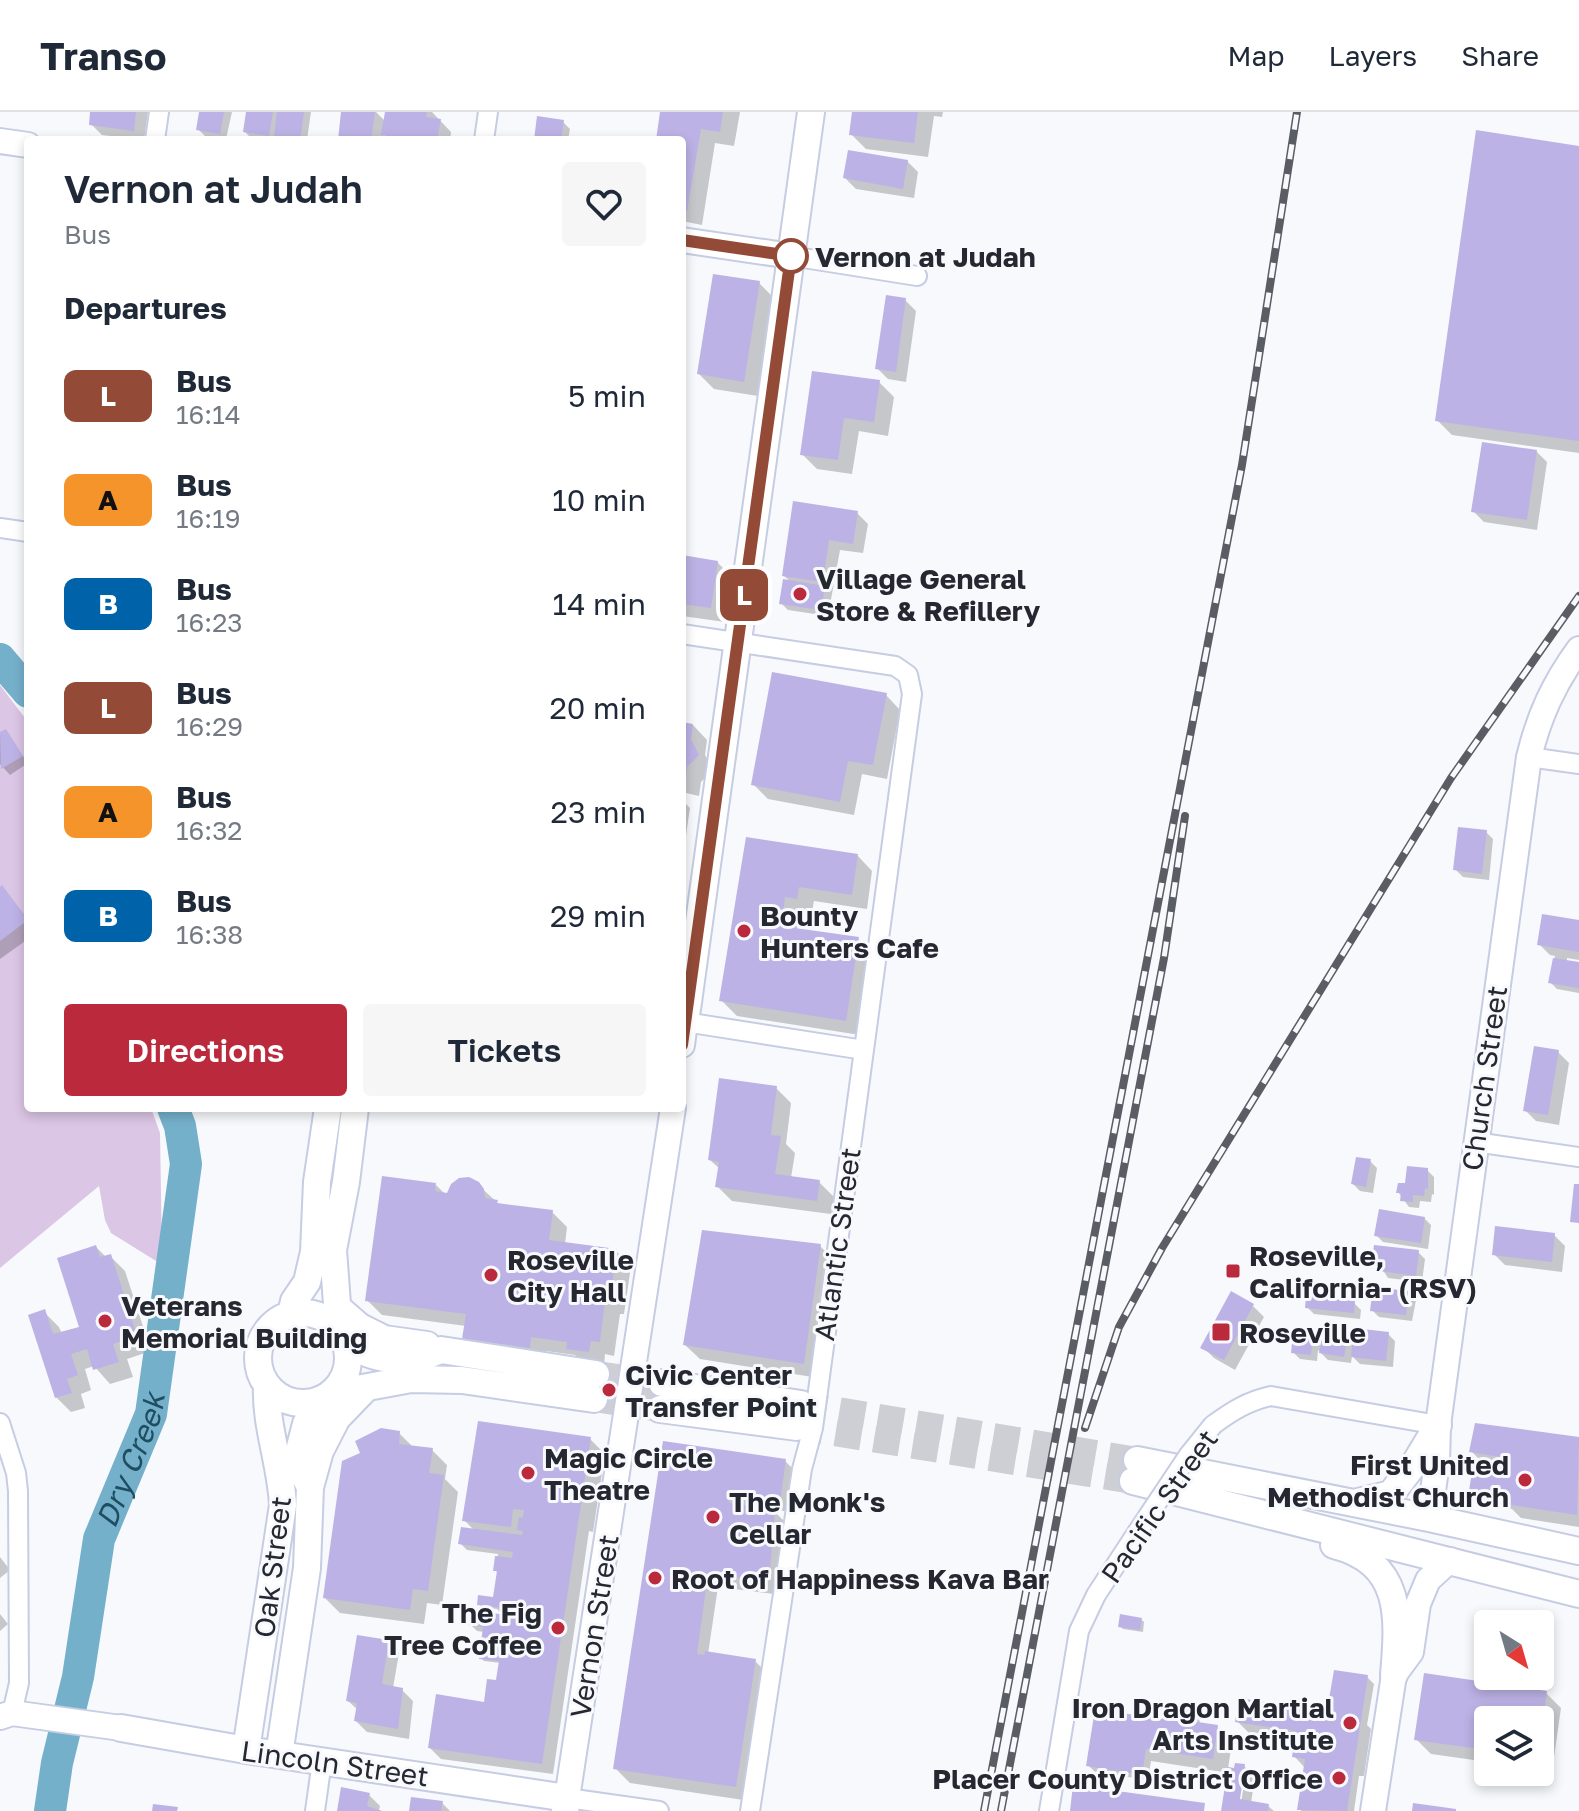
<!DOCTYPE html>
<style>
:root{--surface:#fff;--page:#f6f6f7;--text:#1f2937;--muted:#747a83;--line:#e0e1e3;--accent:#bb2a3c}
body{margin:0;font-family:"Golos Text",sans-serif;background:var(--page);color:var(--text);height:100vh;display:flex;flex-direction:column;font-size:30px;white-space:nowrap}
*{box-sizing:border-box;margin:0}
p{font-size:26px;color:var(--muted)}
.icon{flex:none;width:44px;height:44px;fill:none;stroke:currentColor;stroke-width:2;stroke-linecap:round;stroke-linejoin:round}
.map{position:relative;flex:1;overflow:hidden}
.panel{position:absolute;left:24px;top:24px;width:662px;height:976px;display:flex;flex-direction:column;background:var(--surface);border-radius:8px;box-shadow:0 4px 12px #0003}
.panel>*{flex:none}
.badge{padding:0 16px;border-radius:12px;font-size:28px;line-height:52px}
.needle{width:52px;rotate:143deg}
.controls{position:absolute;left:1474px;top:1498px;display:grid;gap:16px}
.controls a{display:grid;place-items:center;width:80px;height:80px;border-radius:8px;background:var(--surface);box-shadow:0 4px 12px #0003;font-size:40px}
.map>.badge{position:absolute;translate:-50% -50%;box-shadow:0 0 0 4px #fff}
h2{padding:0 40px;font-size:30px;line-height:72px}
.round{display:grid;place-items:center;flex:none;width:84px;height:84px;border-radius:8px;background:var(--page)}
.overview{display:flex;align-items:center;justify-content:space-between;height:136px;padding:0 40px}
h1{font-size:38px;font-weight:600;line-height:60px}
.primary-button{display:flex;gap:16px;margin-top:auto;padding:16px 40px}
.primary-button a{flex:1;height:92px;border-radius:8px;background:var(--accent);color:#fff;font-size:32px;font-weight:600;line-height:92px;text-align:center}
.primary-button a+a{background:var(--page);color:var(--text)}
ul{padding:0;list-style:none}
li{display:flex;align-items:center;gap:24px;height:104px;padding:0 40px}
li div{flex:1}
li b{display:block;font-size:30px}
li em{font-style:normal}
li .badge{min-width:88px;font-weight:700;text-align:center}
header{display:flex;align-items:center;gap:48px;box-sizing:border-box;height:112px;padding:0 40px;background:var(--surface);border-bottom:2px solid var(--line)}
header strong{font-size:38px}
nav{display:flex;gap:44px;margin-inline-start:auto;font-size:28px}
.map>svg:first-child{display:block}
.park{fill:#dbc6e5}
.shadow{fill:#0003;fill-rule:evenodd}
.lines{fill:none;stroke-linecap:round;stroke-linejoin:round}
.river{stroke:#75b0cb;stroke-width:32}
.building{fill:#bcb2e5}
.secondary-tunnel{stroke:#cdcfd4;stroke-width:26;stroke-dasharray:26 13;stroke-linecap:butt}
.minor-casing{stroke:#c6cde3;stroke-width:22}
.tertiary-casing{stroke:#c6cde3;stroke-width:28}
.secondary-casing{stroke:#c6cde3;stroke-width:30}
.minor{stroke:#fff;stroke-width:18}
.tertiary{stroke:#fff;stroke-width:24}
.secondary{stroke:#fff;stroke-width:26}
.rail-casing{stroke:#5a5d64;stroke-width:8}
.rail{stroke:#f7f9fd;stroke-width:5;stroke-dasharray:15;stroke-linecap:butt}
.minor-bridge-casing{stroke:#c6cde3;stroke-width:22;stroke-linecap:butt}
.minor-bridge{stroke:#fff;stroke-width:18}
.line-casing{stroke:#fff;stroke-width:18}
.line{stroke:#934b38;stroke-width:12}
.stop-dot{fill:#fff;stroke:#934b38;stroke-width:4}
.poi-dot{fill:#bb2a3c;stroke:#f7f9fd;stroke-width:3}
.labels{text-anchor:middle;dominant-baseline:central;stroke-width:6;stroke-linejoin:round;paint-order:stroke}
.stop-label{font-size:28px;font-weight:bold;fill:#252830;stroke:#f7f9fd;text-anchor:start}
.poi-label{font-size:28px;font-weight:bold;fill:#252830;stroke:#f7f9fd;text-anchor:start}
.street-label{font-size:28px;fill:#252830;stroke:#f7f9fd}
.water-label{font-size:30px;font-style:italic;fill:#1e4e62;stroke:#f7f9fd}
</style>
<header>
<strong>Transo</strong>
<nav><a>Map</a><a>Layers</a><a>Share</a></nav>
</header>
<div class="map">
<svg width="1579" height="1699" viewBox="0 0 1579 1699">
<rect width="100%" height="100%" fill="#f7f9fd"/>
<path class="park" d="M0 573 28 610V996H151L160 1021 162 1142 156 1149 111 1121 105 1108 99 1074 0 1156Z"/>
<path class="shadow" d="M92 0H148L144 28 102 23 91 12Z
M201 0H232L226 27 205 24 198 17Z
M248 0H311L307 28H280L276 24V28L252 27 245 20Z
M343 0H376L386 10 400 0H432L451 20 450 28H389L384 23 383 28H340Z
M662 0H740L734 34 715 31 702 113 682 109V28H658Z
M854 0H943L942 5 934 4 928 45 866 37 851 22Z
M563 10 570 17 568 28H536Z
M1579 36V341L1452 323 1437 308Z
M907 49 918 60 914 86 856 77 845 66Z
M759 171 774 186 758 284 714 277 699 262Z
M905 188 916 199 906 270 888 267 877 256Z
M879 270 894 285 888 324 859 319 852 362 817 357 802 342Z
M1536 339 1547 350 1537 418 1484 410 1473 399Z
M857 401 868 412 863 441 840 438 828 504 788 498 781 491 791 470 784 464Z
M682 445 717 450 732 465 725 510 682 504Z
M886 583 900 598 887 667 862 662 854 703 768 687 753 672Z
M682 612 693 613 707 628 705 643 713 658 701 670 699 684 682 680Z
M5 619 28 651 10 663 0 652V623Z
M682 688 690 696 682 751Z
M1486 720 1493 727 1489 768 1463 765 1456 758Z
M747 727 858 744 872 759 867 797 814 789 812 800 800 799 797 818 858 827 873 842 860 923 737 904 722 889Z
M2 776 28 807V827L0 847V777Z
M1579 810V848L1567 846V850L1579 852V881L1557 877 1550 870 1555 844 1550 843 1539 832Z
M1558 940 1569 951 1559 1013 1536 1009 1525 998Z
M776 976 791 991 786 1032 795 1041 791 1066 819 1070 834 1085 831 1102 732 1089 717 1074 720 1057 710 1048Z
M1370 1049 1377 1056 1373 1081 1360 1079 1353 1072Z
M1427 1058 1434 1065V1083L1432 1082 1431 1090 1420 1089 1419 1096 1409 1095 1398 1080Z
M477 1072 500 1093 552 1100 567 1115 565 1132 616 1139 631 1154 624 1202H620L614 1244 605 1242 604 1254 583 1251 575 1243 546 1239 544 1250 480 1241 465 1226 466 1214 382 1203 367 1188 436 1073 445 1082Z
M1424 1106 1431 1113 1428 1137 1383 1130 1376 1123Z
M1554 1123 1565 1134 1562 1160 1505 1153 1494 1142Z
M820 1134 835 1149 819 1266 700 1247 685 1233Z
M96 1135 106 1145 110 1144 125 1159 151 1239 127 1247 133 1265 110 1272 94 1254 85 1257 91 1278 81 1282 85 1296 71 1300 56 1285 44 1200 59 1215 62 1222 82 1216Z
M1418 1140 1425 1147 1422 1170 1388 1166 1375 1146Z
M1409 1181 1416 1188 1412 1209 1379 1205 1372 1198Z
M1354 1191 1361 1198 1360 1207 1314 1202 1307 1195Z
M1253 1194 1264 1205 1235 1258 1214 1246 1203 1235Z
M1388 1222 1395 1229 1393 1255 1360 1252 1352 1244 1351 1251 1328 1248 1318 1238 1317 1249 1300 1247 1293 1240 1312 1225 1322 1235 1347 1225 1354 1232Z
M613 1273 616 1276 615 1288 609 1287 606 1284Z
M1476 1313 1579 1327V1415L1521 1406 1512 1397 1486 1393 1471 1379 1490 1358 1471 1339Z
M399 1321 414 1336 432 1338 447 1353 445 1367 458 1380 442 1493 427 1491 424 1512 340 1501 325 1486Z
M590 1327 605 1342 593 1420 589 1419 553 1662 441 1647 430 1636 486 1592 498 1570 501 1551 484 1549 481 1546 484 1520 477 1519 470 1512 505 1505 497 1497 482 1495 479 1492 493 1487 499 1462 495 1458 498 1442 467 1438 460 1431 475 1419 464 1408Z
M664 1332 785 1349 796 1360 790 1400 772 1397 785 1410 783 1483 718 1475 708 1542 755 1549 770 1564 750 1689 630 1671 615 1656Z
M0 1445 10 1458 0 1466Z
M0 1502 8 1512 0 1519Z
M1142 1508 1144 1510 1143 1520 1123 1517 1120 1514Z
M388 1530 399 1541 393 1576 402 1578 413 1589 409 1627 367 1620 356 1609 358 1598 348 1589Z
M1367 1565 1374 1572 1367 1613 1371 1617 1364 1664H1359L1354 1699H1301L1305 1656 1294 1644 1297 1628 1249 1621 1238 1610 1333 1602Z
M1546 1581 1561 1596 1552 1659 1540 1658V1608H1488V1650L1431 1642 1416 1627Z
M1185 1594 1200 1609 1199 1612 1217 1615 1232 1630 1228 1657 1236 1658 1244 1654 1255 1665 1251 1691 1268 1694 1274 1699H1223L1229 1661 1151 1649 1148 1668 1095 1660 1088 1653 1164 1609ZM1241 1665H1245L1240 1698 1236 1697Z
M369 1683 380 1694 379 1698 382 1699H339Z
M442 1691 450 1699H411Z"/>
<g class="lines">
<g class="river">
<path d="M0 547 28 580"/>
<path id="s1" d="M50 1699 57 1651 78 1565 99 1427 151 1302 186 1052 180 1014 173 996"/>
</g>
</g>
<path class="building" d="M90 0H136L134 19 89 13Z
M199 0H224L220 22 196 18Z
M246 0H273L269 24 243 20Z
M277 0H304L300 28 274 25Z
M341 0H375L371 28H338Z
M385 0H427L426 5 441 7 437 28H411L381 23Z
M660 0H723L720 20 701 17 687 99 682 98V28H656Z
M852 0H918L914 31 849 23Z
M537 4 564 8 561 28H534Z
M1476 18 1579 34V329L1435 309Z
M848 38 908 48 903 77 843 66Z
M713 162 760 169 744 270 697 262Z
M886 183 906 186 896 260 875 257Z
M812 259 880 268 874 310 844 306 838 348 800 343Z
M1482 330 1537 338 1527 408 1471 400Z
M793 389 858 399 853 432 829 428 823 470 782 464Z
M682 443 718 449 711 496 682 492Z
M783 467 825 474 821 498 779 492Z
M772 560 887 581 873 653 848 649 840 690 751 673Z
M682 610 693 612 691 627 699 643 687 655 685 670 682 669Z
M6 617 23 644 1 657 0 620Z
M1458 715 1487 718 1482 762 1453 758Z
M746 725 858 742 852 783 799 775 797 787 785 785 781 814 859 825 846 909 719 889Z
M2 773 28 808 0 829V775Z
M1542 802 1579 808V840L1537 833Z
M1553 846 1579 850V876L1548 871Z
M1534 934 1559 938 1548 1003 1523 999Z
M719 966 777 974 771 1023 781 1024 775 1062 820 1068 817 1089 715 1075 719 1050 708 1048Z
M1356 1045 1371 1047 1366 1075 1351 1072Z
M1407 1054 1428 1056V1077L1425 1076 1424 1084 1413 1083V1090L1400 1089 1401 1081H1396L1398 1071H1405Z
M382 1064 436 1071 435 1079 447 1081 451 1072 459 1066 469 1065 479 1070 484 1077 485 1086 498 1088 497 1091 553 1098 549 1128 617 1137 610 1189 605 1188 600 1230 591 1229 589 1240 566 1237 567 1230 531 1225 530 1236 462 1227 466 1202 365 1189Z
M1574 1072H1579V1111L1570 1110Z
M1379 1097 1425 1105 1421 1131 1374 1124Z
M1495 1114 1555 1121 1552 1150 1492 1143Z
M702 1118 821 1132 804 1252 683 1233Z
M96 1133 100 1145 111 1142 137 1224 113 1232 119 1250 93 1258 87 1237 71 1242 78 1263 67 1267 72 1281 55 1286 28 1203 45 1197 53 1222 79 1215 57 1146Z
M1374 1133 1419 1138 1416 1164 1379 1159 1381 1147 1372 1146Z
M1373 1175 1409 1179 1406 1203 1370 1199Z
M1231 1179 1254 1192 1224 1248 1200 1236Z
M1306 1184 1355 1189 1354 1201 1305 1196Z
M1354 1216 1389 1220 1386 1249 1351 1245Z
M1323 1219 1348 1223 1344 1245 1319 1241Z
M1293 1221 1313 1224 1311 1243 1291 1241Z
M606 1270 614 1271 612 1286 604 1285Z
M478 1309 591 1325 542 1652 428 1636 436 1582 484 1590 487 1567 496 1568 499 1549 479 1547 483 1515 468 1513 469 1498 507 1503 510 1497 477 1493 478 1483 493 1485 497 1459H493L495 1444 512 1446 513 1440 458 1432 461 1415 522 1423 523 1419 517 1418 519 1405 523 1406 524 1398 513 1397 511 1415 462 1409Z
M1475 1311 1579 1325 1577 1403 1504 1392 1505 1385 1469 1379 1473 1353 1499 1357 1501 1345 1469 1340Z
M381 1316 400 1319 399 1332 433 1336 429 1361 444 1363 428 1479 413 1477 410 1498 323 1486 342 1349 360 1341 355 1329Z
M663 1329 786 1347 780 1390 730 1383 729 1391 775 1397 769 1469 708 1462 697 1542 704 1543 705 1539 756 1547 736 1675 613 1657Z
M1120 1502 1142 1506 1140 1518 1118 1515Z
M357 1523 389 1528 382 1572 403 1576 398 1617 354 1609 357 1591 346 1589Z
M1334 1558 1368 1563 1347 1699 1297 1698 1305 1647 1292 1645 1296 1619 1235 1610 1239 1586 1327 1599Z
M1424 1561 1547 1579 1542 1617 1540 1608H1488V1638L1414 1628Z
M1165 1589 1186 1592 1184 1608 1218 1613 1213 1647 1146 1637 1142 1663 1086 1654 1095 1597 1162 1607Z
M1235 1651 1245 1652 1240 1687 1269 1692 1268 1699H1221L1228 1655 1234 1656Z
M1073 1673 1205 1691 1204 1699H1070Z
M341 1675 370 1681 367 1694 382 1699H337Z
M411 1685 443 1689 441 1699H409Z
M1413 1691 1456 1697V1699H1412Z
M153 1692 178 1695 177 1699H152Z"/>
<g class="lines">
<path class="secondary-tunnel" d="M596 1262 662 1271
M594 1287 660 1297
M801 1292 1137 1348
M797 1315 1133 1369"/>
<g class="minor-casing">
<path id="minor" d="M155 28 159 0
M484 28 488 0
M791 144 917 164
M0 416 28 420
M682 522 895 554 908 563 912 582 813 1316 802 1357 750 1699
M1529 645 1579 652
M685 910 864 938
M1475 1030 1579 1045
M0 1311 16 1361 18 1379 19 1571 12 1601
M1213 1313C1232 1299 1248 1289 1271 1284L1438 1313
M567 1686 659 1699
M315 1699 322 1649
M1049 1699 1079 1519 1096 1483 1136 1422"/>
</g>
<g class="tertiary-casing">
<path id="tertiary" d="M0 29 28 33
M682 128 791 144
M682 933 685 910
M1429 1406 1437 1351 1438 1313 1529 645C1539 604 1554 571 1579 537
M0 1605 12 1601 121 1616
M567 1686 673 996
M1373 1699 1394 1563 1411 1540 1418 1492 1428 1468 1450 1448"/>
</g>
<g class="secondary-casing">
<path id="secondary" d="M682 910H685L688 890 811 0
M337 1195 360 1215 384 1227 427 1233
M258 1246a45 45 0 1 1 90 0a45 45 0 1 1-90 0Z
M291 1203 294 1189 307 1170 314 1140 317 1070 328 996
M339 1219 333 1138 346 1070 355 996
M346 1229C374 1251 410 1252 441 1238L596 1262
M662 1271 801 1292
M330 1282 411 1267 462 1268 594 1287
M660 1297 797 1315
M1137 1348 1429 1406 1579 1439
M1133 1369 1579 1482
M310 1375 320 1339 337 1306 364 1278
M1358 1390 1391 1382 1417 1348 1438 1313
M1334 1433C1403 1451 1399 1504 1394 1563
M121 1616 246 1638 567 1686 565 1699
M246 1638 283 1393C281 1352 265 1313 267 1273
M279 1643 307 1456 310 1375 300 1355V1335L306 1312 319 1288"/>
</g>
<use href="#minor" class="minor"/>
<use href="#tertiary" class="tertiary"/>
<use href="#secondary" class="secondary"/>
<g class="rail-casing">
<path id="rail" d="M1085 1316 1119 1215 1162 1136 1451 666 1579 484
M984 1699 1242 353 1297 0
M1001 1699 1164 846 1185 704"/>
</g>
<use href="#rail" class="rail"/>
<g class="minor-bridge-casing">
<path id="minor-bridge" d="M1136 1422 1188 1344 1213 1313"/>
</g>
<use href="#minor-bridge" class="minor-bridge"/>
</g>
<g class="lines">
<g class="line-casing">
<path id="line" d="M682 128 791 144 682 933"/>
</g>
<use href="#line" class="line"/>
</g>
<circle class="stop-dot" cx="791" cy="144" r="16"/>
<g class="poi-dot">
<circle cx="800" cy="482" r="8"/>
<circle cx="744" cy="819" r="8"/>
<rect x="1225" y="1151" width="16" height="16" rx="4"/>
<circle cx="491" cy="1163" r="8"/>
<circle cx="105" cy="1209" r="8"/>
<rect x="1211" y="1210" width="20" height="20" rx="4"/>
<circle cx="609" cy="1278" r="8"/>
<circle cx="528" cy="1361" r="8"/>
<circle cx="1525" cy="1368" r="8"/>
<circle cx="713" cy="1405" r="8"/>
<circle cx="655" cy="1466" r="8"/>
<circle cx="558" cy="1516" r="8"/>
<circle cx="1350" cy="1611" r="8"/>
<circle cx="1339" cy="1666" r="8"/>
</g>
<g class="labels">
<g class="stop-label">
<text x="815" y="144">Vernon at Judah</text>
</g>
<g class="poi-label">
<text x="816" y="466">Village General<tspan x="816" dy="32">Store &amp; Refillery</tspan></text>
<text x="760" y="803">Bounty<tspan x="760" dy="32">Hunters Cafe</tspan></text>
<text x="1249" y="1143">Roseville,<tspan x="1249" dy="32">California- (RSV)</tspan></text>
<text x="507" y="1147">Roseville<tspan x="507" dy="32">City Hall</tspan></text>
<text x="121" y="1193">Veterans<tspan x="121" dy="32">Memorial Building</tspan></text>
<text x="1239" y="1220">Roseville</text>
<text x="625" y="1262">Civic Center<tspan x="625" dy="32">Transfer Point</tspan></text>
<text x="544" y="1345">Magic Circle<tspan x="544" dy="32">Theatre</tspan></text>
<text x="1509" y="1352" text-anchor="end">First United<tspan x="1509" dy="32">Methodist Church</tspan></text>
<text x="729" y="1389">The Monk's<tspan x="729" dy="32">Cellar</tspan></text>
<text x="671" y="1466">Root of Happiness Kava Bar</text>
<text x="542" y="1500" text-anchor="end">The Fig<tspan x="542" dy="32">Tree Coffee</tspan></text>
<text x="1334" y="1595" text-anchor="end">Iron Dragon Martial<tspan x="1334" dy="32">Arts Institute</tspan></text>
<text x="1323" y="1666" text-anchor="end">Placer County District Office</text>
</g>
<g class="street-label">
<text transform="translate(1484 966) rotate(-82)">Church Street</text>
<text transform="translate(837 1132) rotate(-82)">Atlantic Street</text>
<text transform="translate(1159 1394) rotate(-55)">Pacific Street</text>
<text transform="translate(272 1455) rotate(-83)">Oak Street</text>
<text transform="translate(594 1514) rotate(-81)">Vernon Street</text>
<text transform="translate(335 1651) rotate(8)">Lincoln Street</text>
</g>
<g class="water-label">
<text stroke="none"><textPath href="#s1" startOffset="362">Dry Creek</textPath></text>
</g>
</g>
</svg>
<div class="controls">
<a><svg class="needle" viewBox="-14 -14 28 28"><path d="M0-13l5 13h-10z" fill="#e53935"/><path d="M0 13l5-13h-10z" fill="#747a83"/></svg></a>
<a><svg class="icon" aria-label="layers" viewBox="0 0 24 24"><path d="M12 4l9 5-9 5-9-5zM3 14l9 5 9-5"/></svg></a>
</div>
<b class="badge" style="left:744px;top:483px;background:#934b38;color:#fff">L</b>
<section class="panel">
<div class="overview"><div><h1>Vernon at Judah</h1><p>Bus</p></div><a class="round"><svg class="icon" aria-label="heart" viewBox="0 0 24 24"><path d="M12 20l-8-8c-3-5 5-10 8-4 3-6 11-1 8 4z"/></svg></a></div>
<h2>Departures</h2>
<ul>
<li><span class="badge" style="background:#934b38;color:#fff">L</span><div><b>Bus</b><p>16:14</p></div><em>5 min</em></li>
<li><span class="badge" style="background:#f4942a;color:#111">A</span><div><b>Bus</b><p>16:19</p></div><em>10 min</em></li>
<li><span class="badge" style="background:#0063aa;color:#fff">B</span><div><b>Bus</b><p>16:23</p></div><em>14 min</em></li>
<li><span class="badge" style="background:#934b38;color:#fff">L</span><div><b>Bus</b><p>16:29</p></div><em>20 min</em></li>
<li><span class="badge" style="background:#f4942a;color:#111">A</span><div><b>Bus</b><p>16:32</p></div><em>23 min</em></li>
<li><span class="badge" style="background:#0063aa;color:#fff">B</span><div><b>Bus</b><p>16:38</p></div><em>29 min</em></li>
</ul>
<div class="primary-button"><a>Directions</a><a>Tickets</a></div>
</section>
</div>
